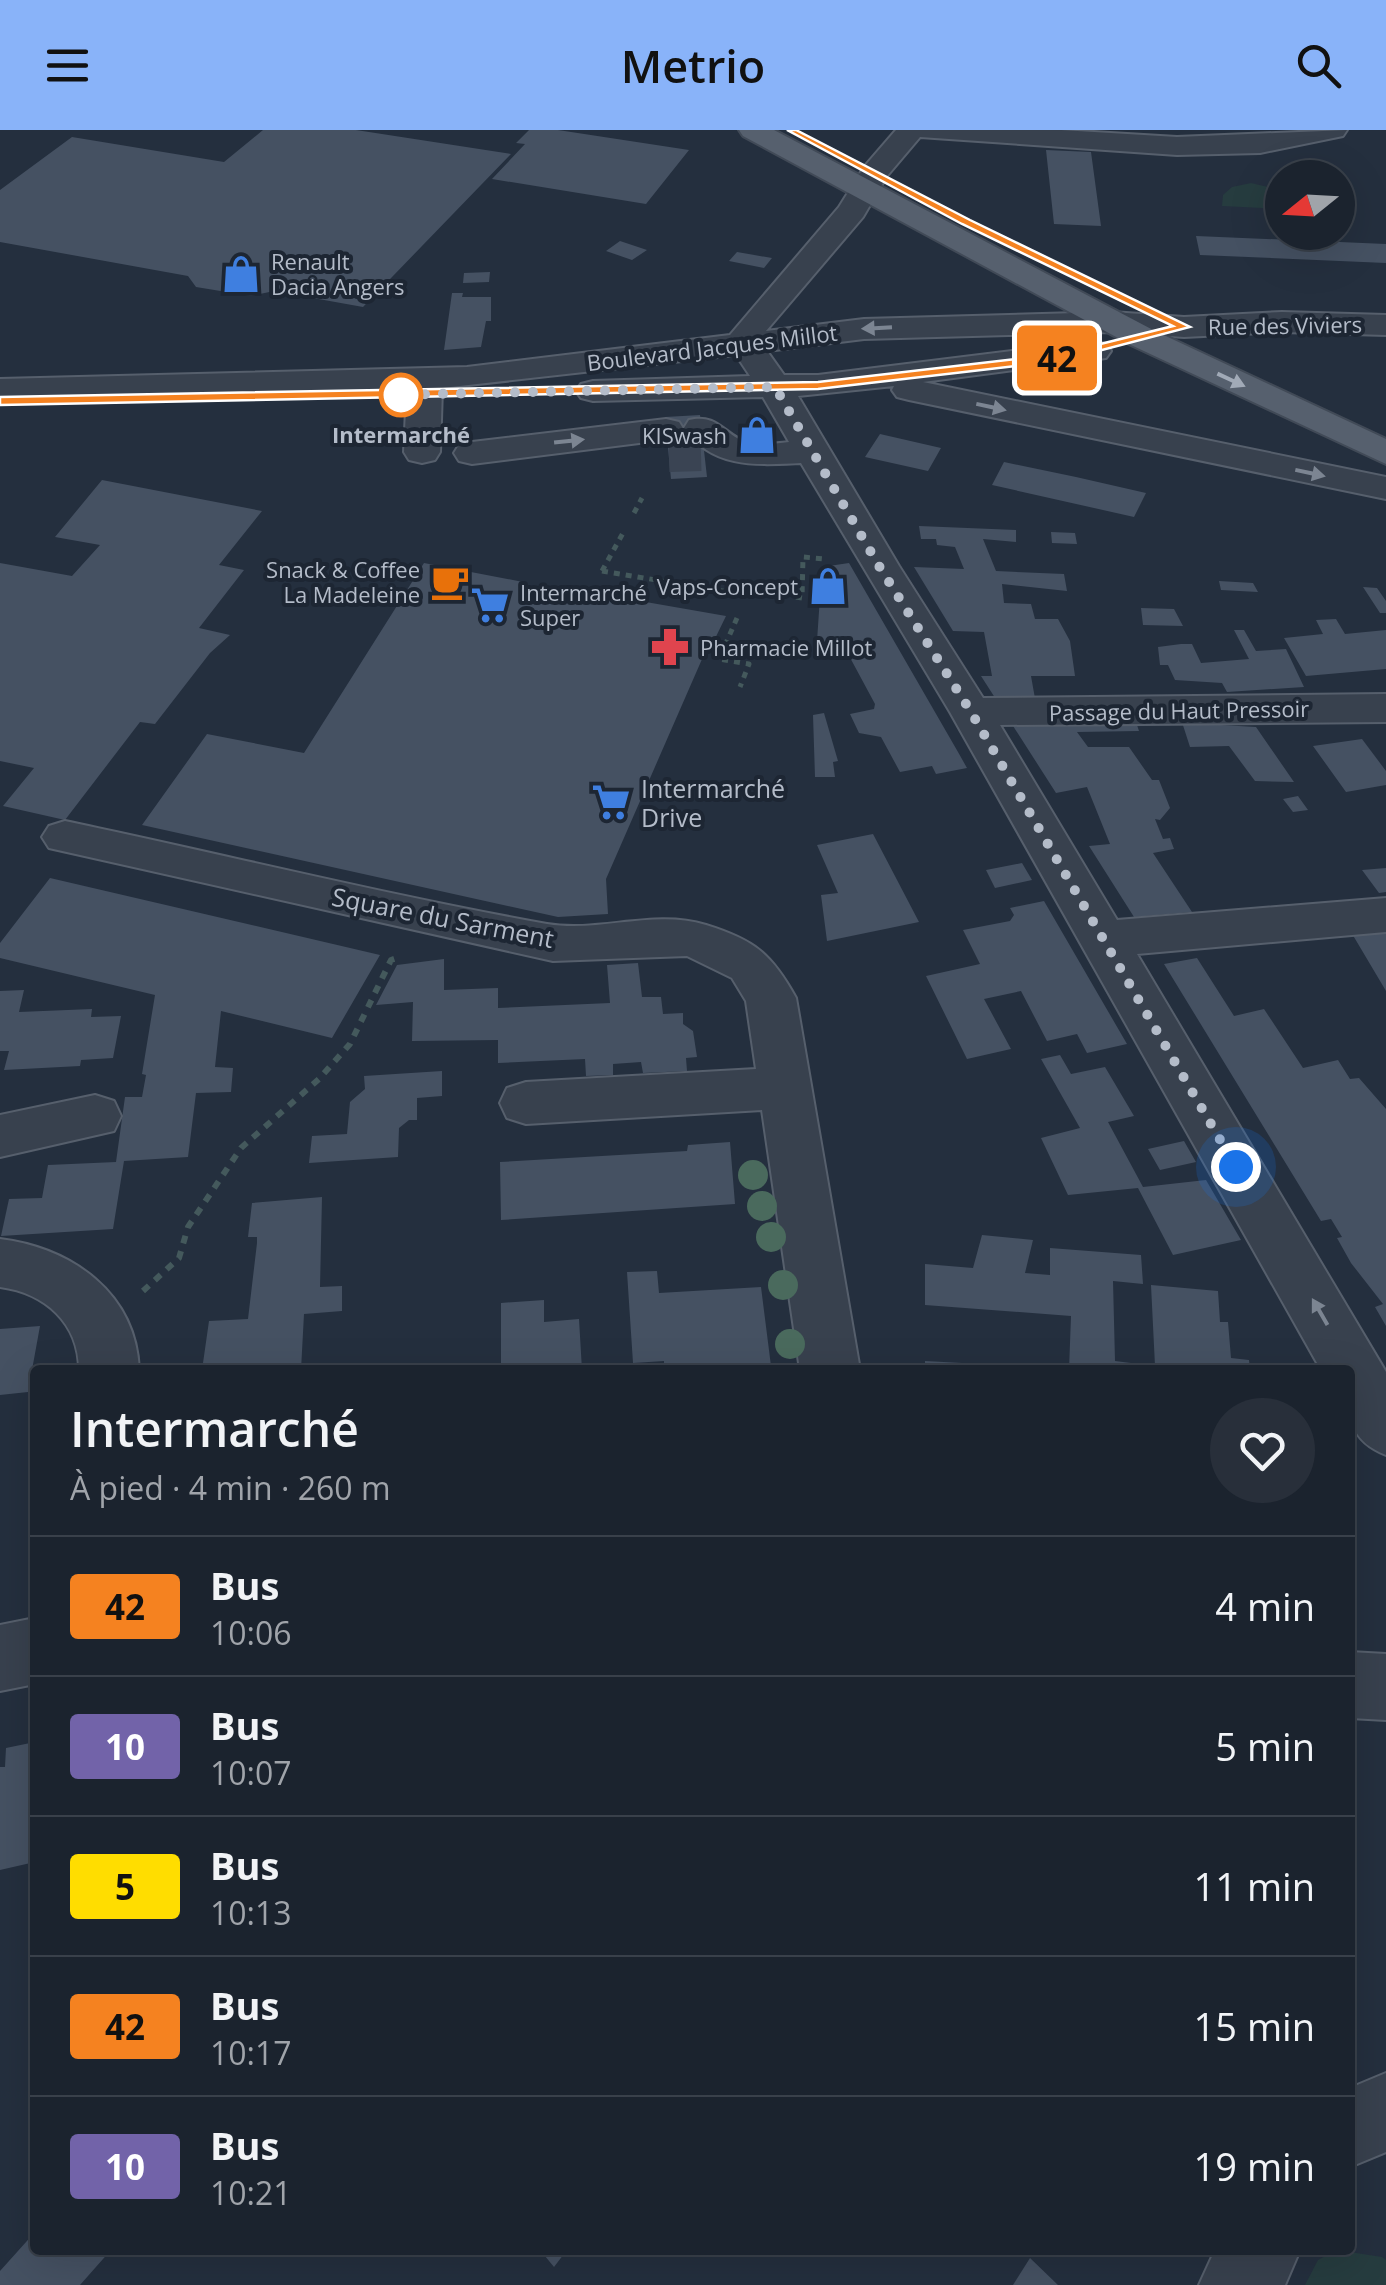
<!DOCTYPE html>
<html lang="fr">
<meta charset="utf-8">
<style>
:root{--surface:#1b232e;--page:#282f3a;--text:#f1f3f6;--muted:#a0a4aa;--line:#39404a;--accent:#89b3f9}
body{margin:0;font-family:"Open Sans",sans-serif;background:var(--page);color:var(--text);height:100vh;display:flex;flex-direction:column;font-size:38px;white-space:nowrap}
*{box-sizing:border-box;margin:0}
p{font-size:32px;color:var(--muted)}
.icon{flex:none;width:55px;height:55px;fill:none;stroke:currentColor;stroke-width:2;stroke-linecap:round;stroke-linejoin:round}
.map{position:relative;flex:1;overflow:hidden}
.side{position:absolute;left:30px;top:1235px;width:1325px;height:890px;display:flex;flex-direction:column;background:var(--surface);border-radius:10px;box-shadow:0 10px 40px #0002,0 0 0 2px var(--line)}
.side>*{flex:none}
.badge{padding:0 20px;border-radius:8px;font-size:35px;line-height:65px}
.needle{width:65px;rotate:252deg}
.controls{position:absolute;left:1265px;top:30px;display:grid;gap:20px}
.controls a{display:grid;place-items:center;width:90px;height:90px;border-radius:50%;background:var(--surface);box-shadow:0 10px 40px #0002,0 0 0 2px var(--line);font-size:50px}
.you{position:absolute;width:50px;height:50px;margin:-25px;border:8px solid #fff;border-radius:50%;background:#1a73e8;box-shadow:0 0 0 15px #1a73e833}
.map>.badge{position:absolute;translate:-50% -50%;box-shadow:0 0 0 5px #fff}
.round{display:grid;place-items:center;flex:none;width:105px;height:105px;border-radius:52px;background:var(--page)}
.head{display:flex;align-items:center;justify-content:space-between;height:170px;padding:0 40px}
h1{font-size:48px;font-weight:600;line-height:75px}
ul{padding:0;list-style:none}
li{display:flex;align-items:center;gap:30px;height:140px;padding:0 40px;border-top:2px solid var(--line)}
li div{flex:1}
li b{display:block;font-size:38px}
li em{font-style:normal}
li .badge{min-width:110px;font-weight:700;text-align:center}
header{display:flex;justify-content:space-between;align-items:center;height:130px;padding:0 40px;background:var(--accent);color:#111;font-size:45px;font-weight:600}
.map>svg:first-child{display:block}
.green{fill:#263c3f}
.building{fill:#455162}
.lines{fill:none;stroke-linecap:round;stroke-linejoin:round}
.minor-tunnel{stroke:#3a4453;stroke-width:32;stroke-dasharray:32 16;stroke-linecap:butt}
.minor-casing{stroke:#565f6c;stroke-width:4}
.major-casing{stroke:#414a57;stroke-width:4}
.path-far1{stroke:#44595c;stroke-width:5;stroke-dasharray:6 6;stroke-linecap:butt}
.path{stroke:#44595c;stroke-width:6;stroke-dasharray:8 8;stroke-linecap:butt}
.minor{fill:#38414e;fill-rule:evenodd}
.major{fill:#56606e;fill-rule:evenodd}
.tree{fill:#4a6a5d}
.oneway{fill:#7c8592}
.oneway2{fill:#a1aab7}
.line{fill:#f58220;stroke:#fff;stroke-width:2.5}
.walk{stroke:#b4bcc9;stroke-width:10;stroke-dasharray:0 18}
.stop-dot{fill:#fff;stroke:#f58220;stroke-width:5}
.labels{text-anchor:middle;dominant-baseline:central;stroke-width:8;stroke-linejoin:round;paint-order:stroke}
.far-poi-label{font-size:22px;fill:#b4bcc9;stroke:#1d2633;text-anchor:start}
.far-street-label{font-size:22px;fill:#b4bcc9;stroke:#1d2633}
.far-stop-label{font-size:22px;font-weight:bold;fill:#b4bcc9;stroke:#1d2633}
.poi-label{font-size:25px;fill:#b4bcc9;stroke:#1d2633;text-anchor:start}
.street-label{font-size:25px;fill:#b4bcc9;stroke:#1d2633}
</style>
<header><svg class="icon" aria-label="menu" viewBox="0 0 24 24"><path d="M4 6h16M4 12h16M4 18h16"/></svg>Metrio<svg class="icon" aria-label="search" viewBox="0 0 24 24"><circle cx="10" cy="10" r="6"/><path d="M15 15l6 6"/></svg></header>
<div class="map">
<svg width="1386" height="2155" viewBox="0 0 1386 2155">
<rect width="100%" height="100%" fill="#242f3e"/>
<path class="green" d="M1251 53 1280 60 1282 79 1222 76 1223 65 1232 57Z
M1337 2120 1382 2127 1386 2130V2155H1305L1318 2130Z"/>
<path class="building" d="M263 0H356L511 24 363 177 274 161 251 166 196 157 188 146 0 112V60L72 7 224 32Z
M529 0H558L689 20 646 74 492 49 525 14 516 13Z
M1046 20 1091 22 1101 96 1054 94Z
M1196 106 1386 114V133L1200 125Z
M620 111 647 120 632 130 606 121Z
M737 122 772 128 764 138 729 131Z
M490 142 489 152 463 153 464 143Z
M452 163H463L462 167H491V191H486L481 217 444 220Z
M700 285 707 347 671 349 665 287Z
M880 304 941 318 928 341 865 327Z
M1004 332 1076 347 1146 363 1134 387 992 355Z
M102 350 262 381 219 435 244 440 199 498 230 505 210 523 155 594 140 592 65 690 3 676 34 638 0 631V433L72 446 100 415 55 407Z
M919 396 1016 400V412L983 409 996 441 1064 444 1067 461 1002 454 1004 473 1031 474 1035 489H1058L1070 511 1075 546H1031L1036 574H999L981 546H992L984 502 953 501 914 437 964 439 955 417 937 415 936 409H921Z
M1051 402 1075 403 1077 414 1052 413Z
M424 433 523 452 521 455 557 461 560 457 726 486 709 521 706 520 606 749 608 784 558 787 142 695 207 604 304 623Z
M849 433 958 622 967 638 936 644 932 636 900 642 881 607 859 603 850 584 874 579 875 574 847 522 820 527 813 512 817 511 822 437Z
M1219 451 1253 453 1258 462 1221 460Z
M1363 457 1377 458 1386 471V483H1380Z
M1141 478 1174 479 1183 496 1143 495Z
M1336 489 1345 504 1386 500V539L1306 546 1284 508 1323 504 1316 490Z
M1234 500H1244L1256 521 1286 519 1304 557 1227 562 1222 553 1175 550 1168 535H1160L1158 517 1181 514H1192L1201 533 1249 529Z
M824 583 838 631 833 632 835 647H815L813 585Z
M1208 585 1221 595 1256 597 1294 652 1255 651 1229 616 1190 617 1180 586Z
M1134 586 1139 601 1077 602 1088 617H1129L1152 650H1159L1170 678 1160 690 1155 689 1163 709 1170 708 1174 719 1153 723 1192 782 1134 787 1089 716 1110 714 1087 657 1056 663 1008 588Z
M1362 609 1386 641V655L1346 662 1313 616Z
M1298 666 1308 680 1293 682 1283 669Z
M873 704 919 792 827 811 821 765 838 763 817 715Z
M1022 733 1032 750 995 758 986 740Z
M1386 738V762L1379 763 1362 740Z
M50 748 380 825 332 908 221 881 215 937 233 938 231 962 196 963 188 1027 124 1031 113 1099 1 1106 9 1069 42 1068 48 1035 116 1032 125 967H142L146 945 142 944 155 865 0 828V813Z
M1044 771 1127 914 1087 923 1077 904 1047 911 1021 861 984 869 1011 919 967 929 926 846 980 834 963 800 1010 791 1014 785 1010 778Z
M1386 798V861L1351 802Z
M1197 828 1234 886 1264 879 1303 938 1338 930 1350 949 1359 948 1386 979V1196L1375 1177 1383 1174 1351 1133 1337 1108 1342 1107 1331 1089 1321 1091 1164 834Z
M444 829V860L498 858V878L610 873 607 835 638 833 642 867H661L663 884 683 883V894L693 901 697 927 686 928 687 941 643 943 641 932 613 934V945L586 946 585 929 498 933V910L412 911 413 872 376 875 397 835Z
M24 860 19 882 92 879 91 887 121 886 113 928 81 930 80 936 4 940 9 921H0V861Z
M1060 925 1071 944 1105 937 1134 986 1108 992 1143 1057 1206 1050 1241 1110 1173 1125 1138 1058 1068 1065 1041 1008 1080 998 1041 929Z
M442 941V966L417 968V990H409L399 998 398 1027 309 1033 312 1006 347 1004 350 972 365 959 364 946Z
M1184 1011 1196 1032 1160 1040 1148 1019Z
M730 1012 735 1074 501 1090 500 1032 687 1021 688 1015Z
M322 1067 320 1157 342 1156V1181L304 1184 301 1240H202L209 1191 248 1189 257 1113V1107H248L252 1073Z
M982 1105 1033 1110 1025 1143 1050 1145V1118L1141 1125 1143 1154 1113 1151 1115 1231 1155 1236 1151 1155 1218 1161 1220 1192H1228L1231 1228 1249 1230 1250 1240H1069L1071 1186 925 1175V1134L973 1138Z
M657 1141 659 1163 761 1157 771 1236 664 1240V1231L633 1233 627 1142Z
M544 1170V1192L579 1189 582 1240H501V1173Z
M40 1196 28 1262 0 1265V1199Z
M925 1231 1035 1237V1240H925Z
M35 1612V1732L0 1740V1637H5L6 1618Z
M35 2102V2120H111L80 2155H0V2141Z
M540 2120H567L554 2137Z
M1030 2128 1058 2155H1013Z"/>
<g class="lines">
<path class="minor-tunnel" d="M669 326 704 325"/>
<g class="minor-casing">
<path id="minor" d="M896 0H1061L1177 7 1347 0 1343 6 1260 23 1177 25 920 7 887 46 863 87 766 201 864 189 1112 182 1184 187 1282 182 1386 185V205L1282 202 1184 207 1112 202 864 209 767 221 784 245H818L1094 211 1106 214 1111 221 1106 228 923 252 1386 347V369L909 270 897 267 892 260 894 256 798 266 899 436 983 568 1386 564V592L1000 595 1117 790 1386 768V802L1137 824 1386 1242V1325C1343 1308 1350 1280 1350 1240H1321L950 582 801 333C757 335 713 339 684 298L689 290C718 283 724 305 748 313 759 317 777 313 789 312L763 267 593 271 581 268 576 261 581 254 593 251 750 246 736 225 442 258 440 322 435 330 422 333 409 330 404 322 407 259 0 269V249L467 237 730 205 839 77 864 37Z
M666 289 679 292 684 300 679 308 472 334 459 331 454 323 459 315 472 312Z
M65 691C226 725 386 765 547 794 599 803 654 779 706 795 754 810 771 823 796 868L860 1240H800L762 980 526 994 507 988 500 973 507 958 526 952 756 939 746 871 732 848 687 826 553 831 49 718 42 707 49 696Z
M95 965 114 971 121 986 114 1001 0 1027V985Z
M0 1109C72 1118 136 1163 139 1240H79C79 1193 45 1163 0 1157Z
M35 1488V1554L0 1561V1495Z
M1350 1522 1386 1524V1590L1350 1588Z
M1386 1943V2022L1350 2037V1958Z
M1215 2120H1300L1285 2155H1199Z"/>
</g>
<g class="major-casing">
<path id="major" d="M739 0H774L1155 201 1386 309V334L1131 215 743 6Z"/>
</g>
<path class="path-far1" d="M634 383 642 368
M602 441 752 466
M602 441 623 403
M796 467 802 468 803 427 825 429
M737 488 719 529 749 534 740 557"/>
<path class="path" d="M143 1161 179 1128 188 1097 241 1018 319 949 350 914 391 830 397 828"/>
<use href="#minor" class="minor"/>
<use href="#major" class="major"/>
</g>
<g class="tree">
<circle cx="753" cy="1045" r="15"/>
<circle cx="762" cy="1076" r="15"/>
<circle cx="771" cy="1107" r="15"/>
<circle cx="783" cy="1155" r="15"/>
<circle cx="790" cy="1214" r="15"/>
</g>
<defs><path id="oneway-solid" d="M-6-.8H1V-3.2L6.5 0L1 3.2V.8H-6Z" transform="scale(2.5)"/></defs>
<g class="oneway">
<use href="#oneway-solid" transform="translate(877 198) rotate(177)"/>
<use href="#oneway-solid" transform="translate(991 277) rotate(12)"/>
<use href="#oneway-solid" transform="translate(569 311) rotate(-6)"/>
<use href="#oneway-solid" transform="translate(1310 343) rotate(12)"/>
<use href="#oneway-solid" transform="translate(1320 1182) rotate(-120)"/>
</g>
<use class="oneway2" href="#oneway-solid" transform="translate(1231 250) rotate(25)"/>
<path class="line" d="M787 0H796L970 90 1190 197 1060 231 818 259 0 275V267L818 252 1060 224 1173 196 962 94Z"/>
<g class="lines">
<path class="walk" d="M401 265H386L775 257 879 436 971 582 1236 1037"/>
</g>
<defs>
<g id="shop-bare" transform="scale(3)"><path d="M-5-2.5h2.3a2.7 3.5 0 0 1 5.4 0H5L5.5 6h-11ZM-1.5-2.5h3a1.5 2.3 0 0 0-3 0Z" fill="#3f7fe0" stroke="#1d2633" stroke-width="2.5" paint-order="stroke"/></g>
<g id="cafe-bare" transform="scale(3)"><path d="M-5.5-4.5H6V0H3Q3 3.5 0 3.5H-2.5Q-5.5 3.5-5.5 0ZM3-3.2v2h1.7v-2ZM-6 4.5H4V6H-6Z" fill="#e8710a" stroke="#1d2633" stroke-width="2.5" paint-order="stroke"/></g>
<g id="supermarket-bare" transform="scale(3)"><path d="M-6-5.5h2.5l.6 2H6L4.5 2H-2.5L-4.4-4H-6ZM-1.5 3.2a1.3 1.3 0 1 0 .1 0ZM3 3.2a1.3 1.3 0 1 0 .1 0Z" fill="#3f7fe0" stroke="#1d2633" stroke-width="2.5" paint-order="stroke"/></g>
<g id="pharmacy-bare" transform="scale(3)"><path d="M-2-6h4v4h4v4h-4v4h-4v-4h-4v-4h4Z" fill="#e0444e" stroke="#1d2633" stroke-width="2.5" paint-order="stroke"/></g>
</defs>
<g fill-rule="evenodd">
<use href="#shop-bare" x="241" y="144"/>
<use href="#shop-bare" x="757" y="305"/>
<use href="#cafe-bare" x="450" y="452"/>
<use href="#shop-bare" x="828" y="456"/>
<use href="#supermarket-bare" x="490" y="475"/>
<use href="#pharmacy-bare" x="670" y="517"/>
<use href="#supermarket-bare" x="611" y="672"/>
</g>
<circle class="stop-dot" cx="401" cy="265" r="20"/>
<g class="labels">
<g class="far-poi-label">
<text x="271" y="131">Renault<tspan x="271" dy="25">Dacia Angers</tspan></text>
<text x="727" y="305" text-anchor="end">KISwash</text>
<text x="420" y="439" text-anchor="end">Snack &amp; Coffee<tspan x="420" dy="25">La Madeleine</tspan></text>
<text x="798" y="456" text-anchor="end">Vaps-Concept</text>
<text x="520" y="462">Intermarché<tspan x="520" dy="25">Super</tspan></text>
<text x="700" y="517">Pharmacie Millot</text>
</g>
<g class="far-street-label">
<text transform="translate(1285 195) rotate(-1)">Rue des Viviers</text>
<text transform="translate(712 217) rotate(-7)">Boulevard Jacques Millot</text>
<text transform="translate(1179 580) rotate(-1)">Passage du Haut Pressoir</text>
</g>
<g class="far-stop-label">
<text x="401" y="304">Intermarché</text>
</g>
<g class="poi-label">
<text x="641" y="658">Intermarché<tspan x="641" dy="29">Drive</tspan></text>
</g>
<g class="street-label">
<text transform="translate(443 787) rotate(11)">Square du Sarment</text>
</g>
</g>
</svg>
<div class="controls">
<a><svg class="needle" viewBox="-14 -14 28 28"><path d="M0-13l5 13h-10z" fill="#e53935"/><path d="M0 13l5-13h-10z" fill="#a0a4aa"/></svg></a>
</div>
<div class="you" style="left:1236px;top:1037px"></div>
<b class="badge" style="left:1057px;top:228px;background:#f58220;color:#111">42</b>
<section class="side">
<div class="head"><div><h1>Intermarché</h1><p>À pied · 4 min · 260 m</p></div><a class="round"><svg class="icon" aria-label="heart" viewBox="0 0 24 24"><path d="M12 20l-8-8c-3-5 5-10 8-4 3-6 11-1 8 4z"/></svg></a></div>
<ul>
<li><span class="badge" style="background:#f58220;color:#111">42</span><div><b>Bus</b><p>10:06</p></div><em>4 min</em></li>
<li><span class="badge" style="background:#7263a9;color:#fff">10</span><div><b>Bus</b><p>10:07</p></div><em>5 min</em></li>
<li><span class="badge" style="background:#fd0;color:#111">5</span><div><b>Bus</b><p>10:13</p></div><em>11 min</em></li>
<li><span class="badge" style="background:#f58220;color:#111">42</span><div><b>Bus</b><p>10:17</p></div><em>15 min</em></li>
<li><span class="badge" style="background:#7263a9;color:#fff">10</span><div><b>Bus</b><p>10:21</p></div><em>19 min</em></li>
</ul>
</section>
</div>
